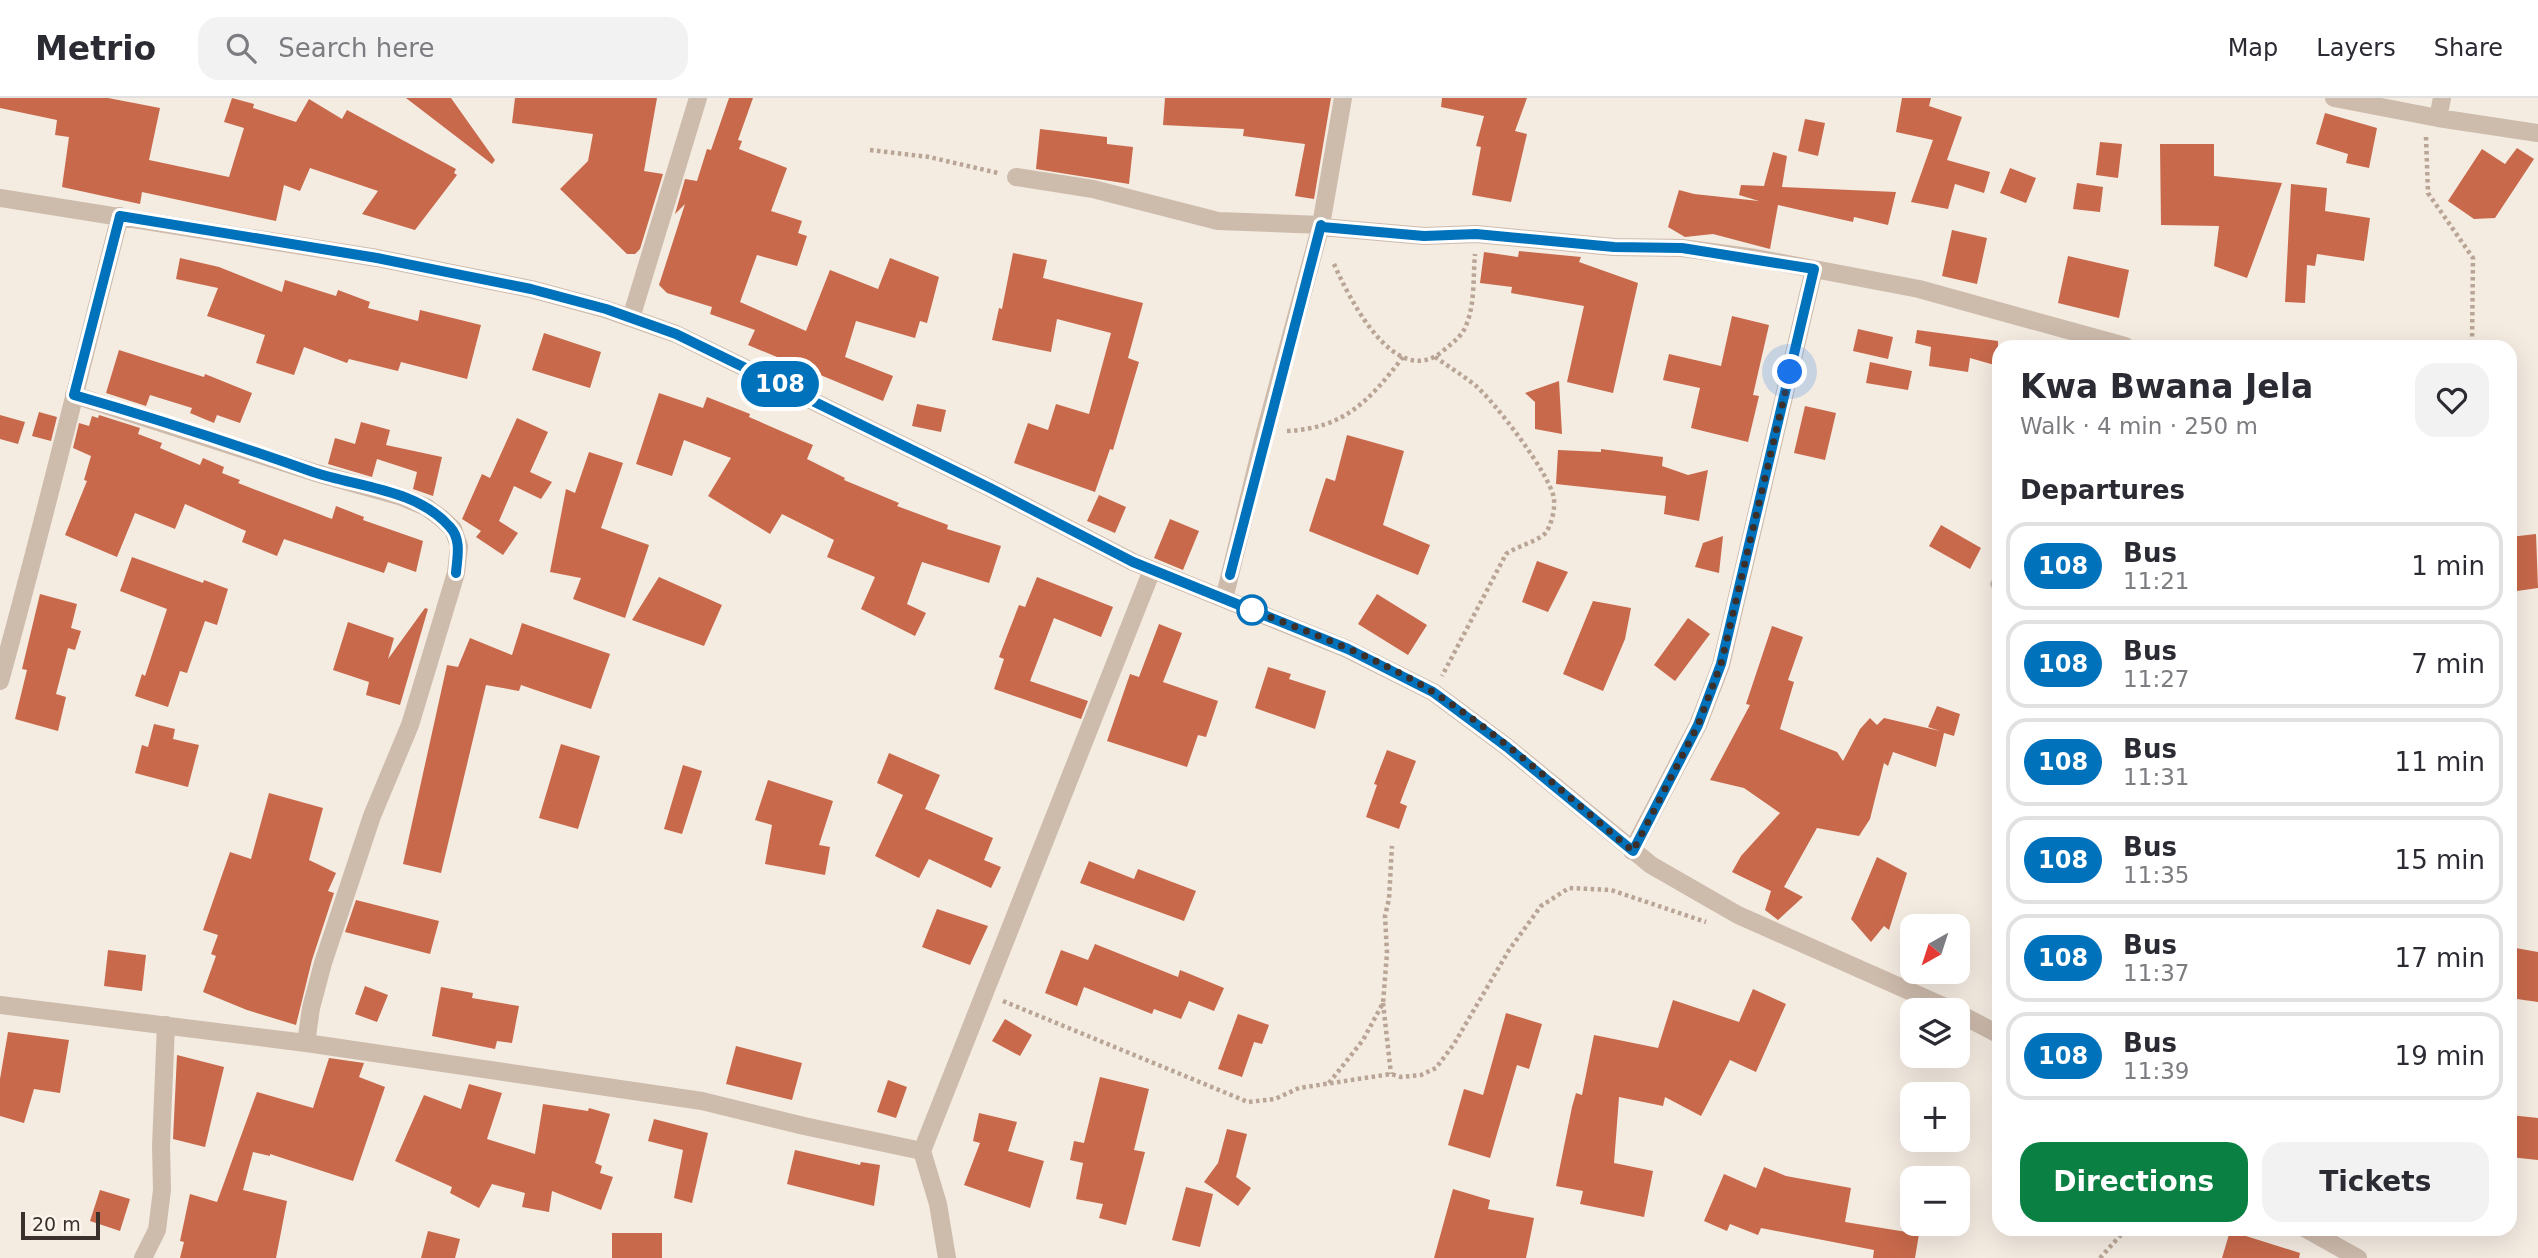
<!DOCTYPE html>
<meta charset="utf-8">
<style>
:root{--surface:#fff;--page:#f2f2f3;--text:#2b2b33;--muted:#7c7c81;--line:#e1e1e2;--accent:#0b8043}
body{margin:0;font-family:"DejaVu Sans",sans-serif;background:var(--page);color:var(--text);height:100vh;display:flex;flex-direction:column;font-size:26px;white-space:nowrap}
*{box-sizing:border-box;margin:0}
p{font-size:23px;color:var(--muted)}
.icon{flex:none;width:38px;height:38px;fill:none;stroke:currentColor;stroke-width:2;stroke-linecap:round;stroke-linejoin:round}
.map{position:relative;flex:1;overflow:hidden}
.sheet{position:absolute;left:1992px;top:242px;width:525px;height:896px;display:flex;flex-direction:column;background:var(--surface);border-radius:21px;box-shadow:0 7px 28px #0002}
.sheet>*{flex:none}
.badge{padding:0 14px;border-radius:23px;font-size:24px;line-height:46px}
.needle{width:46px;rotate:219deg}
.controls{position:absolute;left:1900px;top:816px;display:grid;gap:14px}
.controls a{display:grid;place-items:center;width:70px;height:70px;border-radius:14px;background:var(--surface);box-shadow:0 7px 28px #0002;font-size:35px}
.scale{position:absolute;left:21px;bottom:18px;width:79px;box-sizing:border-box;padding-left:7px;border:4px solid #3b302b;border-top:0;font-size:19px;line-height:24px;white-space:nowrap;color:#3b302b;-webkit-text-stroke:5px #fbf5ee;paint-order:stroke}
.you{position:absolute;width:35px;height:35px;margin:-18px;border:5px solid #fff;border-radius:50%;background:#1a73e8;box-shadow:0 0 0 10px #1a73e833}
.map>.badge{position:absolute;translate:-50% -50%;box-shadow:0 0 0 4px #fff}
h2{padding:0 28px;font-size:26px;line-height:63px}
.round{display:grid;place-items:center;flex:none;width:74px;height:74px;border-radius:21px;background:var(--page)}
.overview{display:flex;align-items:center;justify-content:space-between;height:119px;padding:0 28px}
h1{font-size:33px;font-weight:800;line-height:52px}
.primary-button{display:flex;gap:14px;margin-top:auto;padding:14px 28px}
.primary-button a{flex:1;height:80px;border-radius:21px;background:var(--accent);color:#fff;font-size:28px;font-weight:800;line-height:80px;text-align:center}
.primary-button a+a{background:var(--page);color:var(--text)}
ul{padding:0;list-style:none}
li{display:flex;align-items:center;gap:21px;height:88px;margin:0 14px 10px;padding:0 14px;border:4px solid var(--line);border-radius:21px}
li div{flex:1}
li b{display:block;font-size:26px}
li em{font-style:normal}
li .badge{min-width:77px;font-weight:700;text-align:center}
header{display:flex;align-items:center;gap:42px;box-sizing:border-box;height:98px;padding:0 35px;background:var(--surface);border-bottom:2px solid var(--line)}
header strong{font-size:33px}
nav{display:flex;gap:38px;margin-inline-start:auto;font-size:24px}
.search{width:490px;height:63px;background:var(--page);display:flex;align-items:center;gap:18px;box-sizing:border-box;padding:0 24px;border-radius:21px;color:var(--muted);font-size:26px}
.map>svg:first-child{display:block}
.building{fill:#c8694b}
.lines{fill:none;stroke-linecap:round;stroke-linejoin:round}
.path{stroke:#b9a596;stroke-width:4.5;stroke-dasharray:3.5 3.5;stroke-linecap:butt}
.service{stroke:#cdbbac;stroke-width:10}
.minor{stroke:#cdbbac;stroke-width:18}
.line-casing{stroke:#fff;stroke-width:16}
.line{stroke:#0072bc;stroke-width:10}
.walk{stroke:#3b302b;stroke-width:7;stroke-dasharray:0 12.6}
.stop-dot{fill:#fff;stroke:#0072bc;stroke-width:3.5}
</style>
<header>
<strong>Metrio</strong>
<div class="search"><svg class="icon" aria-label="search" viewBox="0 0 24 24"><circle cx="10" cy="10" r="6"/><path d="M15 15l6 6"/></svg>Search here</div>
<nav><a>Map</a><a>Layers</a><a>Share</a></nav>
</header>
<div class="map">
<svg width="2538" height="1160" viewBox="0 0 2538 1160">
<rect width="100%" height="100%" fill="#f4ebe1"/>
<path class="building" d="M0 0H108L160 10 149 62 229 79 244 30 224 24 232 0 254 6 253 10 296 24 309 1 342 21 347 12 456 71 454 75 457 77 415 132 362 116 378 93 310 70 300 93 284 87 276 123 142 94 140 106 62 89 69 39 55 37 57 22 0 10Z
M406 0H451L495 62 492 66Z
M515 0H657L644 73 663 76 640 151 635 156H627L560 91 588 63 593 36 512 25Z
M729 0H753L738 42 742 43 739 51 787 70 771 113 802 123 798 135 807 138 797 168 757 157 740 204 806 233 830 172 878 191 890 160 939 179 927 225 920 223 915 240 856 223 845 259 893 278 883 303 748 247 755 232 710 216 712 209 667 195 659 187 685 106 675 116 685 81 697 83 707 51 711 52Z
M1165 0H1331L1314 101 1295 98 1305 46 1243 38 1244 31 1163 27Z
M1442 0H1527L1515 33 1527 36 1511 104 1472 97 1481 49 1476 48 1484 18 1441 9Z
M1902 0H1931L1929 8 1962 19 1947 62 1990 74 1984 95 1955 86 1948 111 1911 104 1933 42 1896 34Z
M2325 15 2377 30 2369 70 2346 65 2348 56 2316 46Z
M1805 21 1825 25 1818 58 1798 53Z
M1040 31 1107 39V46L1133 49 1129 86 1036 71Z
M2100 44 2122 46 2118 80 2096 77Z
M2160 46H2214V78L2282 85 2247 180 2214 168 2219 128 2161 127Z
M2517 50 2534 61 2495 120 2474 121 2448 103 2482 51 2505 66Z
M1773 54 1787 58 1782 89 1896 94 1888 127 1854 119 1853 124 1778 107 1770 151 1713 136 1685 139 1668 129 1679 92 1694 96 1759 103 1739 97 1741 87 1764 88Z
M2010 70 2036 80 2026 105 2000 95Z
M2077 85 2103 89 2100 114 2073 111Z
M2291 86 2327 90 2325 113 2370 120 2364 163 2317 156 2315 168 2307 167 2305 205 2285 204Z
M1952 132 1987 140 1977 186 1942 178Z
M1519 153 1581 159 1579 164 1638 185 1613 295 1567 284 1584 208 1511 195 1512 189 1480 185 1484 154 1518 159Z
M1013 155 1047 162 1043 180 1143 205 1128 260 1139 264 1113 352 1110 351 1095 394 1014 365 1028 325 1048 332 1056 306 1089 316 1111 235 1057 221 1051 254 992 242 999 210 1002 211Z
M2068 158 2129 172 2119 220 2058 205Z
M180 160 219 169 282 194 285 182 336 198 338 192 370 204 368 210 418 223 420 212 481 227 467 281 401 264 398 273 349 261 347 265 304 249 294 277 256 265 265 237 207 218 218 190 176 181Z
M1732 218 1769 227 1753 297 1759 298 1748 344 1691 330 1700 290 1663 282 1669 256 1721 268Z
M1858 231 1893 239 1888 261 1853 253Z
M1917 232 1998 243V268L1970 260 1968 274 1929 268 1931 249 1915 245Z
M544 235 601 254 590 290 532 272Z
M119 252 204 279 205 276 252 295 240 325 217 317 214 325 190 315 192 310 150 297 146 308 106 295Z
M1870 264 1912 273 1908 292 1866 285Z
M1559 283 1562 336 1535 331V304L1525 295Z
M659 295 703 310 707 299 750 316 749 319 813 347 807 361 845 380 844 382 899 405 897 408 948 427 947 431 1001 448 989 485 922 464 907 506 926 515 915 538 861 511 875 479 827 459 834 442 782 416 770 436 708 398 731 360 684 342 672 378 636 366Z
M917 306 946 312 941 334 912 328Z
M1805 308 1836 315 1825 362 1794 355Z
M39 314 57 319 51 343 32 338Z
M0 317 25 324 18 346 0 341Z
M99 317 140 330 138 336 162 345 160 350 200 367 203 360 224 369 222 375 240 382 238 385 332 421 336 408 364 419 363 422 423 443 416 474 388 464 384 475 284 441 277 458 242 444 246 433 185 406 175 431 135 415 117 459 65 437 87 383 84 382 91 358 73 350 79 325 89 328 92 318 98 320Z
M517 320 548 334 530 374 552 384 541 401 514 388 499 423 518 435 503 457 476 439 481 433 462 421 482 376 490 380Z
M361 324 390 332 386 347 442 359 433 398 413 391 417 374 377 361 372 379 328 366 335 340 355 346Z
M1347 337 1404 353 1383 427 1430 447 1418 477 1309 433 1326 380 1335 383Z
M1601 351 1663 359 1662 368 1688 377 1708 372 1699 423 1664 416 1666 398 1556 386 1558 352 1601 354Z
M589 354 623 365 601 430 649 447 625 520 573 501 581 480 550 474 566 391 575 395Z
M1099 397 1126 409 1115 435 1087 423Z
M1170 421 1199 433 1183 472 1154 460Z
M1941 427 1981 450 1970 471 1929 448Z
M2536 436 2538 490 2510 494V439Z
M1723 438 1719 475 1695 469 1703 445Z
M132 459 203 485 204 482 228 491 217 527 205 523 187 575 180 573 168 609 135 598 142 576 145 578 167 511 120 493Z
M1537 463 1568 474 1548 514 1522 504Z
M659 479 722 507 704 548 632 522Z
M1037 479 1113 509 1101 539 1054 520 1030 583 1088 603 1081 621 994 591 1004 561 999 559 1019 507 1025 509Z
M40 496 77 506 71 530 81 533 75 552 68 550 56 596 66 599 58 633 15 621 27 572 22 571Z
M1377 496 1427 527 1408 557 1358 526Z
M1593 503 1631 510 1625 541 1603 593 1563 576Z
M425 510 428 511 400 607 366 597 369 584 333 572 348 524 394 540 388 561Z
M1688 520 1710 536 1675 583 1654 567Z
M522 525 610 556 591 611 521 587 519 593 486 587 441 775 403 766 447 567 458 569 470 540 512 557Z
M1159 526 1182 535 1163 584 1218 603 1206 639 1198 637 1187 669 1107 643 1130 576 1139 579Z
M1772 528 1803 539 1788 582 1794 584 1780 631 1837 654 1843 663 1860 631 1870 620 1877 627 1884 620 1940 633 1928 629 1937 608 1960 616 1954 638 1944 635 1936 669 1893 654 1888 668 1884 665 1870 721 1859 738 1817 730 1784 789 1803 799 1778 822 1765 812 1771 793 1732 774 1741 758 1780 715 1744 690 1710 682 1750 607 1746 606Z
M1268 569 1291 576 1289 581 1326 593 1315 631 1255 610Z
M154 626 175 631 173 641 199 647 188 689 135 675 142 647 148 649Z
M561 646 600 658 578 731 539 720Z
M1387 652 1416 663 1400 705 1407 708 1399 731 1366 719 1377 687 1374 686Z
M889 655 940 677 925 711 993 740 984 762 1001 769 991 790 929 761 919 780 875 758 903 697 877 685Z
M683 667 702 673 682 736 664 731Z
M768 682 833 703 819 747 830 749 825 777 765 766 772 727 755 722Z
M269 695 323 710 309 762 336 775 328 793 334 795 312 862 296 927 247 912 203 894 216 858 211 856 218 837 203 832 230 754 251 761Z
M1877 759 1907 775 1889 832 1884 828 1871 844 1851 821Z
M1089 763 1134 781 1138 771 1196 793 1184 823 1080 785Z
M356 802 439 823 430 856 345 834Z
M937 811 988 828 970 867 922 849Z
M1095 846 1178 879 1180 872 1224 890 1214 913 1189 903 1181 921 1154 911 1152 916 1084 889 1077 908 1045 895 1061 852 1088 862Z
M2510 849 2538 854V904L2510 900Z
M108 852 146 857 142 893 104 888Z
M365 888 388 897 377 924 355 916Z
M441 889 473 895 472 900 519 908 512 945 497 943 495 951 432 938Z
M1753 891 1786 906 1756 974 1730 962 1701 1018 1665 999 1663 1008 1619 999 1614 1065 1653 1073 1644 1119 1580 1106 1583 1093 1556 1088 1572 1009 1576 995 1582 997 1594 937 1658 950 1673 902 1739 924Z
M1506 915 1542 926 1529 971 1517 967 1490 1060 1448 1047 1464 991 1483 997Z
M1238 916 1269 927 1262 946 1254 944 1242 979 1218 971Z
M1005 921 1032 937 1020 958 992 943Z
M8 934 69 942 60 995 34 991 24 1025 0 1018V981Z
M736 948 802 965 792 1002 726 986Z
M177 957 224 969 205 1049 173 1041Z
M329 960 364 965 359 979 385 989 353 1083 270 1056V1058L253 1054 243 1092 287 1103 276 1160H180L184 1144 180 1143 190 1096 217 1104 257 994 313 1010Z
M1100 979 1149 991 1134 1052 1145 1054 1126 1127 1099 1120 1103 1106 1076 1101 1083 1065 1070 1062 1074 1043 1084 1045Z
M888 982 907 989 896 1020 877 1014Z
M469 986 502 995 487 1041 535 1056 543 1006 588 1013 589 1010 610 1016 595 1065 602 1068 600 1075 613 1079 601 1112 552 1093 549 1114 522 1109 525 1095 492 1086 479 1110 450 1095 452 1089 395 1063 424 997 461 1011Z
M979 1015 1017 1024 1008 1053 1044 1063 1030 1110 964 1087 980 1045 973 1043Z
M2510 1017 2538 1020V1062L2510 1059Z
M654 1021 708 1035 692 1105 674 1100 683 1052 648 1043Z
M1227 1031 1247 1036 1236 1079 1251 1090 1238 1108 1204 1084 1218 1065Z
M795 1052 860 1067 861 1064 880 1067 874 1108 787 1086Z
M1764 1069 1786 1078 1851 1090 1845 1124 1919 1136 1915 1160H1873L1874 1152 1761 1130 1758 1137 1730 1126 1727 1133 1704 1123 1724 1076 1756 1090Z
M1186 1089 1213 1096 1200 1149 1172 1142Z
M1453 1091 1490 1102 1488 1111 1534 1120 1526 1160H1434Z
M100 1092 130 1101 120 1133 90 1123Z
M428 1133 460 1141 455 1160H421Z
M2230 1133 2300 1155 2299 1160H2222Z
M612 1135H662V1160H612Z"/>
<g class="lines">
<path class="path" d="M2426 39 2428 95 2473 160 2472 248
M870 52 929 59 998 75
M1334 166C1349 200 1395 293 1443 253 1453 244 1463 238 1467 225 1475 204 1473 179 1475 156
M1435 259C1448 268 1462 277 1475 287 1494 303 1551 377 1554 401 1555 411 1552 424 1547 433 1542 442 1517 448 1506 456L1442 578
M1287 333C1345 330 1369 303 1403 259
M1003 903 1248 1004 1275 1001 1299 990 1391 976 1401 979 1421 977 1436 970 1454 946 1509 852 1541 808 1569 790 1611 792 1706 824
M1383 905 1391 976
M1329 985 1363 942 1383 905 1387 855 1385 818 1389 801 1392 748
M2100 1160 2127 1130"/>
<path class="service" d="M1995 486 1998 489"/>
<path class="minor" d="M2334 0 2438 20 2538 35
M2438 20 2442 0
M1016 79 1093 91 1218 123 1321 127 1322 129 1424 138 1476 136 1614 149 1682 150 1756 160 1919 191 2125 248
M0 100 377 160 531 191 605 211 676 236 990 390 1133 464 1347 551 1433 594 1507 649 1651 767 1738 817 1952 912
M631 220 698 0
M74 297 316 375 399 398 426 409 441 420 453 431 459 448 456 475 410 627 372 718 323 865 311 910 306 945
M1224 501 1265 334 1321 127 1343 0
M0 583C43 428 80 273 120 118
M1632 753 1698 627 1721 567 1814 171
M0 907 306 945 702 1003 804 1028 922 1053
M1958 915 1998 936
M2304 1130 2358 1160
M143 1160 157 1132 162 1092 161 1048 166 927
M947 1160 938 1106 922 1053 1152 472"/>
</g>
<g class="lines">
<g class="line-casing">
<path id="line" d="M456 475C457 460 462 442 450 429 417 391 358 389 313 374 234 346 154 320 74 297L120 118 377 160 531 191 606 211 676 236 990 390 1133 464 1348 551 1433 594 1507 649 1633 753 1698 627 1721 566 1814 171 1682 150 1614 149 1476 136 1424 138 1322 129 1321 127 1230 477"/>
</g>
<use href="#line" class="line"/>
<path class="walk" d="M1252 512 1244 509C1306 533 1377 559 1433 594 1504 639 1568 699 1633 753L1698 627 1721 566 1790 274"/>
</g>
<circle class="stop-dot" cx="1252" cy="512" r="14"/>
</svg>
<div class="controls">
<a><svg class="needle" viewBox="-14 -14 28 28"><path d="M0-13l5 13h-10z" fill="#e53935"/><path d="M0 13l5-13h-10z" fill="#7c7c81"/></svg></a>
<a><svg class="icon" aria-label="layers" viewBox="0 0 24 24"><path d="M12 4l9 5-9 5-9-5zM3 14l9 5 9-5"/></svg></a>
<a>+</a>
<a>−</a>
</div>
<div class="scale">20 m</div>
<div class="you" style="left:1790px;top:274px"></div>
<b class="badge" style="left:780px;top:286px;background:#0072bc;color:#fff">108</b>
<section class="sheet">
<div class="overview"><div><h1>Kwa Bwana Jela</h1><p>Walk · 4 min · 250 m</p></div><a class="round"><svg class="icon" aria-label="heart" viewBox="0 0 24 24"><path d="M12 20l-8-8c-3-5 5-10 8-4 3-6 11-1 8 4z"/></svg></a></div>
<h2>Departures</h2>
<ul>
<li><span class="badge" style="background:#0072bc;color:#fff">108</span><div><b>Bus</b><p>11:21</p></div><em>1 min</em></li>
<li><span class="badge" style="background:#0072bc;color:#fff">108</span><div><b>Bus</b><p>11:27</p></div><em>7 min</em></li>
<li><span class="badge" style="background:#0072bc;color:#fff">108</span><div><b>Bus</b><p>11:31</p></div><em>11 min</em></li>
<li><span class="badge" style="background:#0072bc;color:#fff">108</span><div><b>Bus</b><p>11:35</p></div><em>15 min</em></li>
<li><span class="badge" style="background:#0072bc;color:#fff">108</span><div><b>Bus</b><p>11:37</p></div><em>17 min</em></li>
<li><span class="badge" style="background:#0072bc;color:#fff">108</span><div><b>Bus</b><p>11:39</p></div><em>19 min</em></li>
</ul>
<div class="primary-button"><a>Directions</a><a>Tickets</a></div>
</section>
</div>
